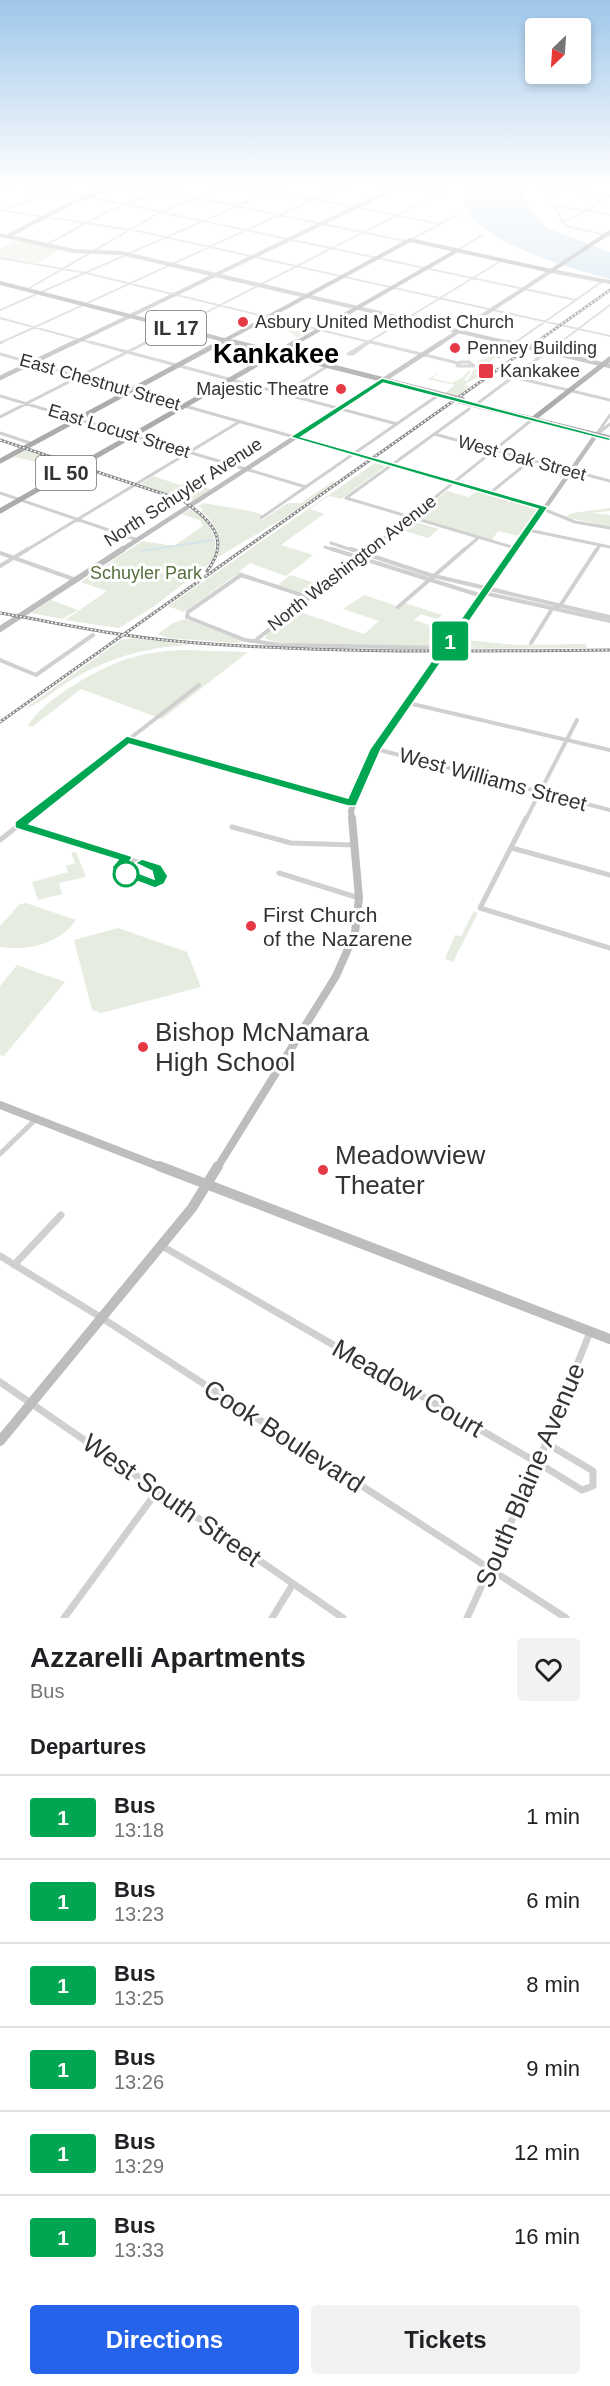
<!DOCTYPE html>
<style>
:root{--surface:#fff;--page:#f2f2f2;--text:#202124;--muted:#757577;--line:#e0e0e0;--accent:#2563eb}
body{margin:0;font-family:Arial,sans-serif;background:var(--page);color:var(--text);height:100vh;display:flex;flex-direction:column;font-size:22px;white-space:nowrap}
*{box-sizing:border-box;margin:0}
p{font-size:20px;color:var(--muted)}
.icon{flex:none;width:33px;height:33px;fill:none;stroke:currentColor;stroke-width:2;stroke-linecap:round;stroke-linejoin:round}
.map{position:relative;height:1618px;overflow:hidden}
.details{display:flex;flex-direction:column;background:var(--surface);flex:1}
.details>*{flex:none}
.badge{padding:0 12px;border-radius:4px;font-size:21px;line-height:39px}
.needle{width:39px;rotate:205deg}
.tools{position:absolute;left:525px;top:18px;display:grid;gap:12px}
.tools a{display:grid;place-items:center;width:66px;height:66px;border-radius:6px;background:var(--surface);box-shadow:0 3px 9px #0003;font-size:30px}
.map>.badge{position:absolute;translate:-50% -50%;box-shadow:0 0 0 3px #fff}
h2{padding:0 30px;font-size:22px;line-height:54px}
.round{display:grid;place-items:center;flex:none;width:63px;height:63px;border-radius:6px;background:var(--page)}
.head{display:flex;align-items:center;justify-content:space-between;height:102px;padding:0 30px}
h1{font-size:28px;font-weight:600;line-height:45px}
.primary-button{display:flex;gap:12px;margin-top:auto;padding:12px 30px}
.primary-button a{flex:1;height:69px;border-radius:6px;background:var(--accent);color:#fff;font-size:24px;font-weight:600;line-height:69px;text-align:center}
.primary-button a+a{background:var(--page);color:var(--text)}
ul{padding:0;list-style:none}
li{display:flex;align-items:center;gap:18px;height:84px;padding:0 30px;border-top:2px solid var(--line)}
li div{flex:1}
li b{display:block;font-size:22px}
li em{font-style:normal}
li .badge{min-width:66px;font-weight:700;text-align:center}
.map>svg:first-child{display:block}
.green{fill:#e6ecdf}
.water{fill:#cfe2ee}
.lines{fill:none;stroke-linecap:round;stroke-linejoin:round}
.stream{stroke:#cfe2ee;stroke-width:1.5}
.street-far4{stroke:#d0d0d0;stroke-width:2}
.street-far3{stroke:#d0d0d0;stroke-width:3}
.street-far2{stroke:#d0d0d0;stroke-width:4}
.street-far1{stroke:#d0d0d0;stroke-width:5}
.street{stroke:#d0d0d0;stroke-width:7}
.secondary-far4{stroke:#bdbdbd;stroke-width:4}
.secondary-far3{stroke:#bdbdbd;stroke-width:4.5}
.secondary-far2{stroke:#bdbdbd;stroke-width:6}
.secondary-far1{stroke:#bdbdbd;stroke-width:8}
.secondary{stroke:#bdbdbd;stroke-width:10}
.primary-far1{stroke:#ababab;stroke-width:4}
.primary{stroke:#ababab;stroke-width:5}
.rail-casing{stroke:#888;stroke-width:3}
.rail{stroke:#fff;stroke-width:1.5;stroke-dasharray:2;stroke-linecap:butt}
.primary-bridge{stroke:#ababab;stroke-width:5}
.line{fill:#00a651;stroke:#fff;stroke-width:1.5}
.poi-dot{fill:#e63946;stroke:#fff;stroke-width:2}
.stop-dot{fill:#fff;stroke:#00a651;stroke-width:3}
.labels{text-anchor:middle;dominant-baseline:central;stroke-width:6;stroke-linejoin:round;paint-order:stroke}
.far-poi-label{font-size:18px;fill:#333;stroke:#fff;text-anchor:start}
.far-street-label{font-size:18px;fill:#333;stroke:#fff}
.far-park-label{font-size:18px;fill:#56703f;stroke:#fff}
.shield{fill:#fff;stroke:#707070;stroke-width:1.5}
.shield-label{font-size:20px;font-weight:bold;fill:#333}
.street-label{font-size:21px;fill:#333;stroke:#fff}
.poi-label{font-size:21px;fill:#333;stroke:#fff;text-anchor:start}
.near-poi-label{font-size:26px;fill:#333;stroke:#fff;text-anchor:start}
.near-street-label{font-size:26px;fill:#333;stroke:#fff}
.far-town-label{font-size:27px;font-weight:bold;fill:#000;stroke:#fff}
</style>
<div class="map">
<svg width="610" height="1618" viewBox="0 0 610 1618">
<rect width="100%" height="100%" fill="#fff"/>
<path class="green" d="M19 240 61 248 40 263 0 257V248Z
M270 320 311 329V330L298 338 288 331 271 327 270 322V327H255Z
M495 353 489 357 493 355 496 357 475 373 482 375 465 384 469 386 459 396 445 393 455 385 427 379 440 372 432 378 452 383 463 377 469 370 471 371 464 380 467 381 473 371 480 367 477 362Z
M27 450 75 465 68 469 14 457Z
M375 463 386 466 341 499 329 496 310 509 324 514 281 545 313 555 286 576 250 563 239 571 243 573 234 576 184 612 168 606Z
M153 476 180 485 186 482 211 489 190 503 141 484Z
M332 482 336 483 284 518 218 557C222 537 216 524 201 511L203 508 198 507 203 503C224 507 242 508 263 515L258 519 262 520 288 503H301Z
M447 491 469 497 477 491 538 510 519 536 498 531 492 540 413 517Z
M193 508C211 522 220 538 213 561L153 607 119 628 65 620 107 591 81 582 142 541 174 546 203 526 201 521 182 514Z
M610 508V511L591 513 610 515V527L565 517 572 513Z
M411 520 413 521 439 529 428 538 398 529Z
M290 575 321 585 307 594 278 585Z
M364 595 397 606 402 602 442 615 438 620 421 614 414 620 447 631 438 642 443 645C420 650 281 649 265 638L267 633 294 610 364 634 379 621 343 609Z
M51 600 78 610 62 619 31 613Z
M185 619 245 641 237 643 167 638 158 634 173 623Z
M133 638 191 645C145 647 107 658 68 682 54 690 39 705 24 709L121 640Z
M458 639 516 645 586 644 587 648 449 649Z
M182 650 248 652 162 719 81 689 32 727 28 726C41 701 98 668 127 659 145 653 163 651 182 650Z
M76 852 86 877 59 883 62 894 38 900 32 882 68 872 66 866 75 863 71 853Z
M26 903 76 920C60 944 28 951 0 947V926L20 904Z
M474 911 478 913 453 962 445 959 455 935 461 936Z
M118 928 187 952 201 987 101 1013 92 1010 74 940Z
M17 965 65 982 4 1056 0 1055V986Z"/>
<path class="water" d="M465 183H521L525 203 547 228 610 252V279C573 270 484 243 467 210 462 200 466 193 465 183Z"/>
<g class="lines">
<path class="stream" d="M141 551 213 540"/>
<path class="street-far4" d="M23 183 576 300
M125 183 410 242
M232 183 440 224
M333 183 344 185
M414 183 444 191
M542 184 565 226 610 236
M542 184 610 196
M0 189 16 183
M549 197 565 188
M554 205 610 215
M0 210 138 231 610 336
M5 210 70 183
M563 223 610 196
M410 240 457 215
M46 245 110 210 177 183
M456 251 482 235
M0 258 86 273 378 344
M26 290 159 213 232 183
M0 310 290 183
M0 318 96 344
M0 343 349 183
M144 344 444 191
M365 344 504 259
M367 344 369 342
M513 344 603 281
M558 344 610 305"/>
<path class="street-far3" d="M90 342 397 424
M368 342 348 354H353L369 342
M371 342 458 363
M0 343 2 342
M0 354 543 507
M499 357 496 355 515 342
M460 362H469L474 366H457Z
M513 377 610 400
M283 394 326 367
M0 396 306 487
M478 403 560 342
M0 417 147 342
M0 433 33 444
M434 434 610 481
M596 435 610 415
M596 435 610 424
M0 493 138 540
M490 493 531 460
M346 498 515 548
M346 498 469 409
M543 509 575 522 610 528
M261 518 437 396
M528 530 610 547
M331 543 355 551
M325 547 337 551
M25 551 239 422
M368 551 533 419
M463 551 478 538
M596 551 600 545"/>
<path class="street-far2" d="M332 549 482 596
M351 549 430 575 610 617
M0 553 76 580
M0 566 28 549
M484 593 610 621
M308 597 241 575 188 612 187 617 245 640 281 645 445 648
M398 607 465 549
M256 640 370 549
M531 643 552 609 560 606 597 549
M0 660 36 675 93 635
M408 703 610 750
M127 740 352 803
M376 749 610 810
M26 819 199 685
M526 819 577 720"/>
<path class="street-far1" d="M526 818 480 908 610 948
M20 825 162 870
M232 827 291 843 354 845
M0 840 28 818
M512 848 610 875
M279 873 359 898
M0 1154 36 1119"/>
<path class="street" d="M162 1246 538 1463 582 1490 593 1486V1471L546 1443
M0 1256 102 1318 566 1618
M14 1265 61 1215
M0 1382 343 1618
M64 1618 158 1490
M272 1618 293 1584
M467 1618 538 1463 590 1332"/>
<path class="secondary-far4" d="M0 235 74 251 121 253 513 344
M8 236 73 202 124 183
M72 344 406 183
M439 344 551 271 610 282"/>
<path class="secondary-far3" d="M506 342 610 366
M0 378 75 342
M120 551 442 342
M515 551 596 435"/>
<path class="secondary-far2" d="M0 629 123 549
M352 819 351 811 367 764 516 549"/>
<path class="secondary-far1" d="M0 1105 163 1168
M217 1168 336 976 355 933 359 898 352 818"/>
<path class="secondary" d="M159 1166 610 1339
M0 1441 192 1208 218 1166"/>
<path class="primary-far1" d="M0 283 240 344
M218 344 410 240 551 271 610 232
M294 344 456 251"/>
<path class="primary" d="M234 342 456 398
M459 401 610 438
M533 419 610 359
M0 461 221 342
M0 511 296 342"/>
<g class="rail-casing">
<path id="rail" d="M0 440 182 500C210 519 232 539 207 571
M0 613C58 623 116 636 175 641 319 654 465 651 610 650
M0 722 610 290"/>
</g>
<use href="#rail" class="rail"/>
<path class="primary-bridge" d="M456 398 462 399"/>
</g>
<linearGradient id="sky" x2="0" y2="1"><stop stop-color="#9ec6ea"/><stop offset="0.45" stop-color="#fff"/><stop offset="1" stop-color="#fff" stop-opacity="0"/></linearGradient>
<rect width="610" height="409" fill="url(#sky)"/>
<path class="line" d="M382 378 610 438V441L383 383 301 437 548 507 381 749 356 806H348L129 744 29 824 131 856 132 858 125 868 154 879 152 871 135 863 142 859 161 865 168 876 164 884 155 888 115 873 112 867 118 860 15 828V822L127 736 348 798 370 749 538 509 290 437Z"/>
<g class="poi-dot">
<circle cx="243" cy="322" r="6"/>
<circle cx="455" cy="348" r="6"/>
<rect x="478" y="363" width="16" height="16" rx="3"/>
<circle cx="341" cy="389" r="6"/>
<circle cx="251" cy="926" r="6"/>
<circle cx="143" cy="1047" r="6"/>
<circle cx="323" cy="1170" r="6"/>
</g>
<circle class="stop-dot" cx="126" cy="874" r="12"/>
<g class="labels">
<g class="far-poi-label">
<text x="255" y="322">Asbury United Methodist Church</text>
<text x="467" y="348">Penney Building</text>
<text x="500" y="371">Kankakee</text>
<text x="329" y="389" text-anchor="end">Majestic Theatre</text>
</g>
<g class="far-street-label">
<text transform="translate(100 382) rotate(16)">East Chestnut Street</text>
<text transform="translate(119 431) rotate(17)">East Locust Street</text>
<text transform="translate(522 458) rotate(15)">West Oak Street</text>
<text transform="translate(183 492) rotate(-33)">North Schuyler Avenue</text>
<text transform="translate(352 563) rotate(-38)">North Washington Avenue</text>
</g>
<g class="far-park-label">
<text x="146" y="573">Schuyler Park</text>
</g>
<g class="shield">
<rect x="146" y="311" width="60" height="34" rx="4.5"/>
<rect x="36" y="456" width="60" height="34" rx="4.5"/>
</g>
<g class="shield-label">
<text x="176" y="328">IL 17</text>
<text x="66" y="473">IL 50</text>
</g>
<g class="street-label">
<text transform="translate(493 779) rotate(15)">West Williams Street</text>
</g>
<g class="poi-label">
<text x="263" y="914">First Church<tspan x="263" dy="24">of the Nazarene</tspan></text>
</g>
<g class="near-poi-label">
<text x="155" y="1032">Bishop McNamara<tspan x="155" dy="30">High School</tspan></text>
<text x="335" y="1155">Meadowview<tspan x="335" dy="30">Theater</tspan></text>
</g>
<g class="near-street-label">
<text transform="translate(408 1388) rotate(30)">Meadow Court</text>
<text transform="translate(284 1436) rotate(33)">Cook Boulevard</text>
<text transform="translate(530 1475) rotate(-67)">South Blaine Avenue</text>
<text transform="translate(172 1500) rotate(35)">West South Street</text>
</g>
<g class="far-town-label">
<text x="276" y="354">Kankakee</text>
</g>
</g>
</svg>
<div class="tools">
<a><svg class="needle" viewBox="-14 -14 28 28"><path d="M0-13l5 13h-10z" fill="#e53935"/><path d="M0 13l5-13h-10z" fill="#757577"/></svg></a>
</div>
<b class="badge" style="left:450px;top:641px;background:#00a651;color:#fff">1</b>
</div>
<section class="details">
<div class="head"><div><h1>Azzarelli Apartments</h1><p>Bus</p></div><a class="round"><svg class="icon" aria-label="heart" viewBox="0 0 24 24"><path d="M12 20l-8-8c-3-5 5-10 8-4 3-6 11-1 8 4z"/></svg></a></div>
<h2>Departures</h2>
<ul>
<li><span class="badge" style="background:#00a651;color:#fff">1</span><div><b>Bus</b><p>13:18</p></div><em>1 min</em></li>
<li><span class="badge" style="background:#00a651;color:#fff">1</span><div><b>Bus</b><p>13:23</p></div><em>6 min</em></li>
<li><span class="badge" style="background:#00a651;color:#fff">1</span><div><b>Bus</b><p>13:25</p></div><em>8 min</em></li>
<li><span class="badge" style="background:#00a651;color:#fff">1</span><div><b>Bus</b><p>13:26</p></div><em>9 min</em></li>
<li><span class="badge" style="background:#00a651;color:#fff">1</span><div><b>Bus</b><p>13:29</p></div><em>12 min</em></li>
<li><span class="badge" style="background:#00a651;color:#fff">1</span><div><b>Bus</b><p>13:33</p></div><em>16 min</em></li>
</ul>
<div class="primary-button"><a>Directions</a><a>Tickets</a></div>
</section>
